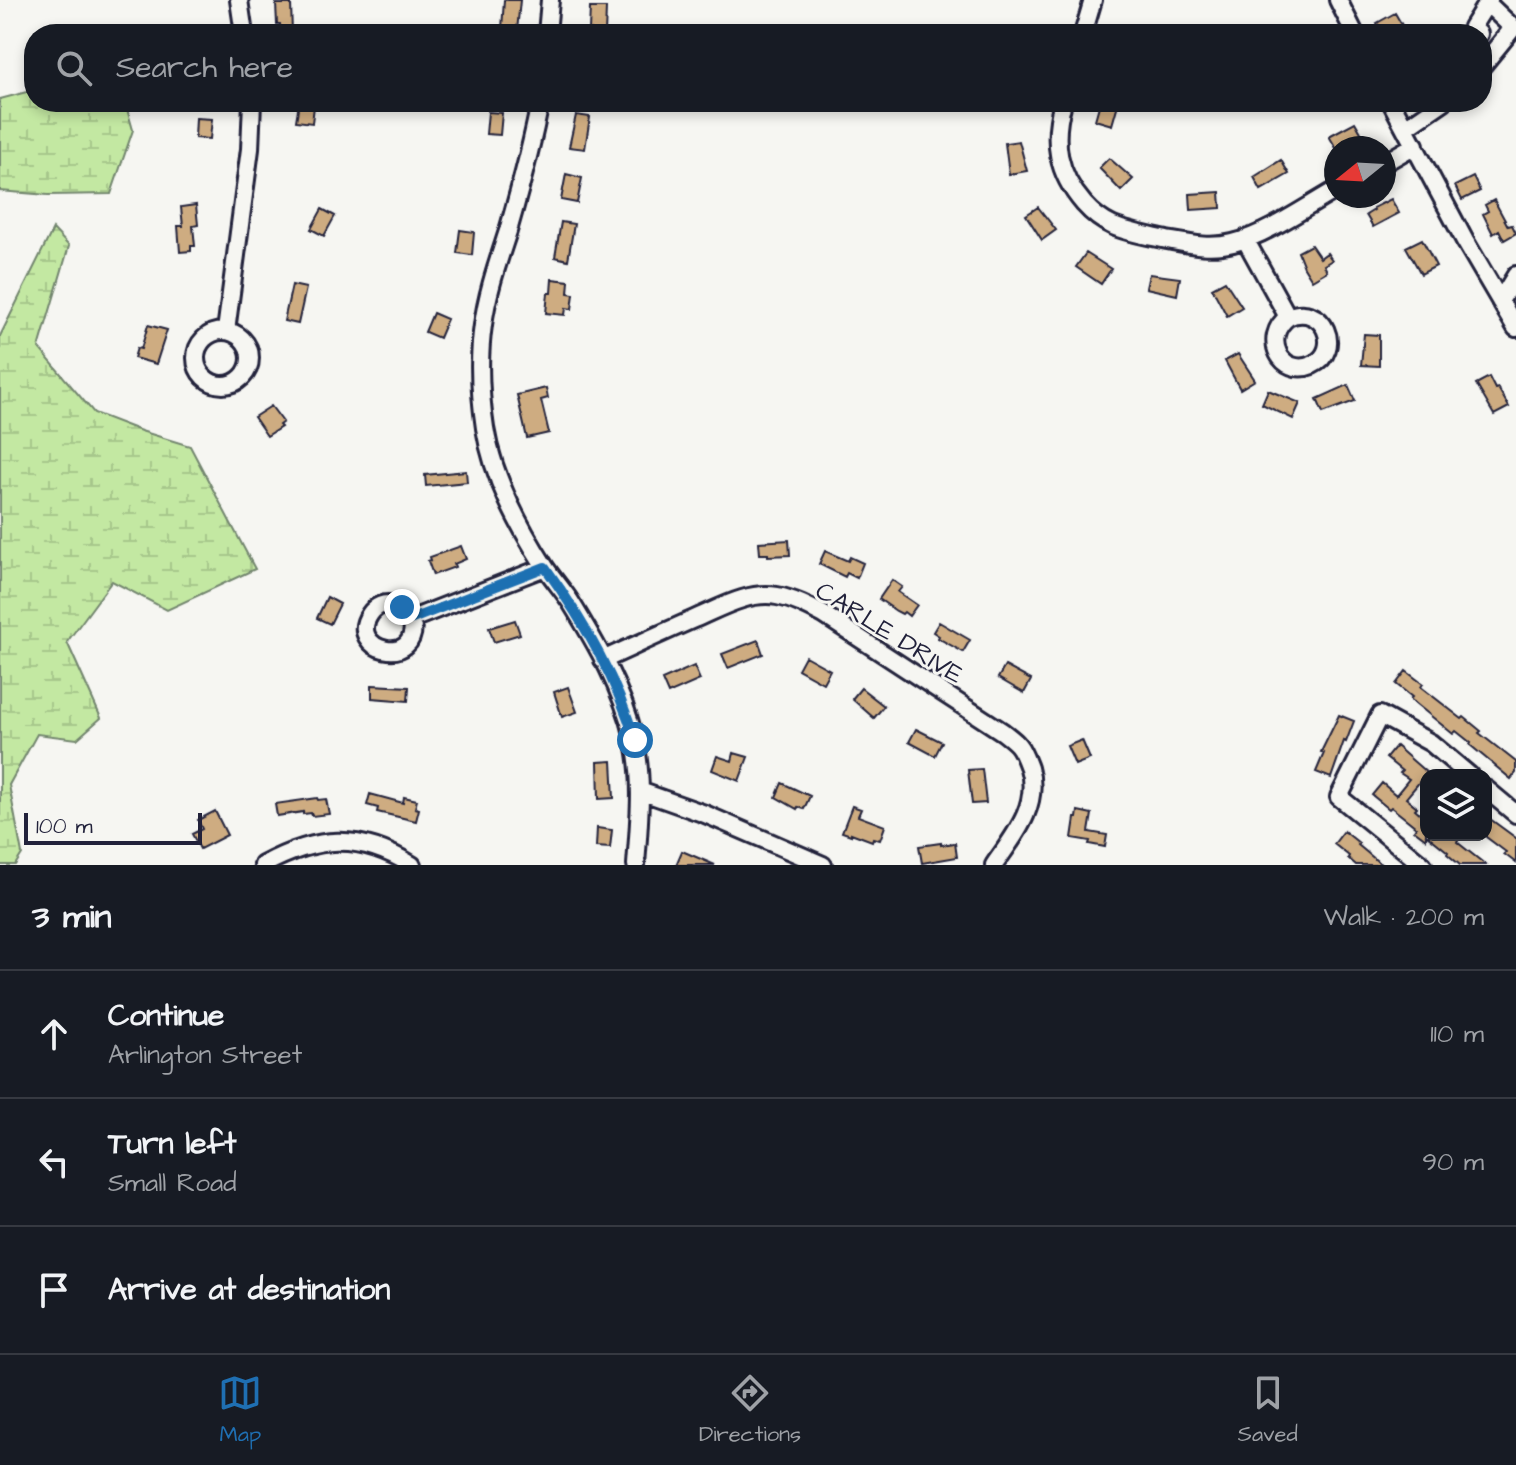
<!DOCTYPE html>
<html lang="en">
<head>
<meta charset="utf-8">
<style>
	body { margin:0; font-family:"Architects Daughter",sans-serif; background:#242831; color:#f1f3f6 }
	.controls { position:absolute; right:24px; bottom:24px; display:grid; overflow:hidden; border-radius:16px; box-shadow:0 4px 12px #0003 }
	.controls button { width:72px; height:72px; display:grid; place-items:center; padding:0; border:0; border-bottom:2px solid #363941; background:#171b24; color:#f1f3f6; font:40px sans-serif }
	.compass { position:absolute; left:1324px; top:136px; width:72px; height:72px; border-radius:50%; background:#171b24; box-shadow:0 4px 12px #0003; rotate:252deg }
	.scale { position:absolute; left:24px; bottom:20px; width:178px; box-sizing:border-box; padding-left:8px; border:4px solid #22223b; border-top:0; font-size:22px; line-height:28px; white-space:nowrap; color:#22223b; -webkit-text-stroke:6px #f6f6f2; paint-order:stroke }
	.stop { position:absolute; width:24px; height:24px; margin:-18px; border:6px solid #1f6fb2; border-radius:50%; background:#fff }
	.stop.end { background:#1f6fb2; border-color:#fff; box-shadow:0 2px 8px #0008 }
	.list { margin:0; padding:0; list-style:none }
	h2 { display:flex; justify-content:space-between; align-items:center; height:104px; margin:0; padding:0 32px; font-size:34px }
	h2 small { font-size:26px; font-weight:400; color:#9ea1a6 }
	.list li { display:grid; grid-template-columns:52px 1fr auto; gap:24px; align-items:center; box-sizing:border-box; height:128px; padding:0 32px; border-top:2px solid #363941 }
	.list b { display:block; font-size:30px; white-space:nowrap }
	.list p { margin:0; font-size:26px; white-space:nowrap; color:#9ea1a6 }
	.list em { font-size:26px; font-style:normal; color:#9ea1a6 }
	.icon { flex:none; width:44px; height:44px; fill:none; stroke:currentColor; stroke-width:2; stroke-linecap:round; stroke-linejoin:round }
	.map { position:relative; flex:none; width:1516px; height:865px; overflow:hidden }
	.search { position:absolute; background:#171b24; box-shadow:0 4px 12px #0003; left:24px; right:24px; top:24px; height:88px; display:flex; align-items:center; gap:20px; box-sizing:border-box; padding:0 28px; border-radius:32px; color:#9ea1a6; font-size:30px }
	.sheet { height:488px; background:#171b24 }
	nav { display:flex; justify-content:space-around; align-items:center; box-sizing:border-box; height:112px; border-top:2px solid #363941; background:#171b24; font-size:22px; color:#9ea1a6 }
	nav a { display:grid; justify-items:center; gap:4px }
	nav .on { color:#1f6fb2 }
	.map>svg:first-child { display:block }
	.wetland { fill:url(#wetland-marsh); stroke:#72856e; stroke-width:2 }
	.building { fill:#ceac81; stroke:#22223b; stroke-width:2 }
	.lines { fill:none; stroke-linecap:round; stroke-linejoin:round }
	.minor-casing { stroke:#22223b; stroke-width:22 }
	.minor { stroke:#f6f6f2; stroke-width:16 }
	.route { stroke:#1f6fb2; stroke-width:10 }
	.labels { text-anchor:middle; stroke-width:6; stroke-linejoin:round; paint-order:stroke }
	.street-label { font-size:26px; fill:#22223b; stroke:#f6f6f2 }
</style>
</head>
<body>
<div class="map">
<svg width="1516" height="865" viewBox="0 0 1516 865">
	<defs>
		<pattern id="wetland-marsh" width="20" height="14" patternUnits="userSpaceOnUse" patternTransform="scale(2)"><rect width="20" height="14" fill="#c3e8a2"/><path d="M1 5h8M5 5V1M11 12h8M15 12V8" fill="none" stroke="#a7c78c"/></pattern>
	</defs>
	<rect width="100%" height="100%" fill="#f6f6f2"/>
	<filter id="ink" filterUnits="userSpaceOnUse"><feTurbulence type="fractalNoise" baseFrequency=".0125" numOctaves="2"/><feDisplacementMap in="SourceGraphic" scale="16" xChannelSelector="R" yChannelSelector="G"/><feConvolveMatrix kernelMatrix="1 2 1 2 8 2 1 2 1" color-interpolation-filters="sRGB"/></filter>
	<g filter="url(#ink)">
		<path class="wetland" d="M34,90V102H125L133,130L111,194L48,195L0,191V99Z
			M53,229L69,246L39,348L94,413L141,431L190,446L255,569L167,610L112,581L67,642L101,718L77,739L37,734L9,785L22,854L15,865H0V336Z"/>
		<path class="building" d="M504,0H520L517,31L502,29Z
			M276,4H291L292,32L281,33L280,24H277Z
			M590,8H606L605,34H591V30H589Z
			M1395,13L1407,34H1384L1377,23Z
			M1100,102L1118,104L1112,125L1095,120Z
			M299,103L314,106L312,123L296,121Z
			M488,112L502,113L500,135L486,134Z
			M576,115L590,117L585,149L569,147Z
			M196,118L212,119L210,139L195,138Z
			M1355,122L1363,136L1344,148H1336L1329,136Z
			M1019,141L1027,171L1009,174L1005,143Z
			M1109,158L1133,179L1121,191L1099,168Z
			M1281,160L1289,174L1261,190L1254,177Z
			M566,174L582,178L577,203L561,200Z
			M1473,177L1480,191L1462,200L1455,186Z
			M1220,192L1221,208L1191,210L1190,194Z
			M1391,199L1399,213L1373,227L1366,215L1374,210L1373,208Z
			M1494,200L1508,226L1512,225L1516,233L1504,240L1499,230L1493,234L1483,214L1488,211L1485,205Z
			M196,205L198,225L193,226L195,246H191V251L180,252L178,226H183L181,207Z
			M1038,207L1056,230L1042,240L1026,215Z
			M322,209L335,216L324,236L311,229Z
			M561,222L574,224L568,260L555,257Z
			M460,230L474,232L472,255L457,253Z
			M1422,239L1436,266L1421,274L1406,247Z
			M1311,245L1320,258L1327,253L1332,260L1324,265L1327,271L1312,280L1304,267L1298,252Z
			M1086,253L1111,269L1101,284L1076,267Z
			M1149,274L1180,278L1177,295L1146,288Z
			M552,279L569,281L568,293L574,294L572,309L566,308L565,315L546,313L548,293H551Z
			M1225,281L1242,307L1227,316L1212,288Z
			M292,285L306,288L298,324L284,321Z
			M433,313L447,319L439,338L425,332Z
			M148,325L167,330L156,364L134,358L137,348L141,349Z
			M1364,334L1379,335V366L1361,365Z
			M1238,354L1255,380L1240,389L1225,361Z
			M1489,377L1495,389L1498,388L1509,407L1494,415L1476,384Z
			M1348,385L1355,401L1323,413L1317,399Z
			M546,388L548,398L541,400L549,433L527,438L517,395Z
			M1268,390L1300,403L1293,419L1262,404Z
			M271,406L283,422L279,425L281,427L267,436L254,417Z
			M466,471L467,482L426,486L425,475Z
			M789,540L790,555L768,556V554H760L759,542Z
			M461,546L466,559L454,564L455,567L433,575L428,561L431,560L430,557Z
			M825,551L848,561L850,557L863,563L857,578L847,573L845,577L819,564Z
			M892,580L902,587L898,592L917,605L909,616L904,612L902,614L896,611L879,599Z
			M327,597L340,604L330,624L317,618Z
			M515,620L520,634L494,642L489,628Z
			M939,622L970,640L963,652L938,638L939,636L933,632Z
			M758,640L763,654L728,668L722,654Z
			M805,656L830,670L823,683L798,669Z
			M694,666L700,680L668,694L662,680Z
			M1005,666L1031,680L1024,693L998,678Z
			M1406,671L1423,684L1421,687L1462,719L1464,717L1481,731L1479,733L1516,762V773L1511,779L1470,745L1471,743L1456,731L1453,734L1410,699L1412,697L1396,684Z
			M372,685L409,687L408,701L372,698Z
			M568,687L577,712L562,717L554,692Z
			M861,688L884,706L874,718L852,699Z
			M1339,715L1354,721L1346,742L1344,741L1331,778L1316,772L1324,753L1321,752Z
			M916,729L942,742L935,756L909,742Z
			M1082,740L1090,759L1075,765L1067,746Z
			M1396,746L1427,773L1406,798L1417,807L1415,809L1424,817L1426,815V839L1414,830L1416,827L1391,807L1389,809L1372,795L1382,783L1396,795L1409,779L1400,773L1402,771L1386,758Z
			M734,753L748,757L739,781L712,770L717,756L732,761Z
			M612,761L614,798L599,799L598,762Z
			M982,769L986,803L972,804L968,770Z
			M782,783L810,796L804,809L798,807L797,809L776,797Z
			M370,794L403,803L404,797L417,800L415,808L419,809L416,821L377,812L378,808L367,805Z
			M317,798L318,800L326,799L329,814L312,816L311,813L303,814V812L277,816L275,804Z
			M852,806L861,809L858,816L885,826L880,840L873,838L872,841L851,833V835L842,832Z
			M215,811L227,835L200,849L192,834L202,829L198,820Z
			M1078,811L1092,814L1089,832L1107,835L1105,847L1089,844L1090,841L1072,838L1075,818H1077Z
			M1486,816L1516,838V863L1504,854L1506,852L1486,837Z
			M597,828L612,830L610,848L596,847Z
			M1344,831L1359,843L1358,845L1382,865H1356L1348,858L1349,856L1334,844Z
			M1427,835H1453L1458,840L1457,842L1486,865H1460L1447,854L1448,852Z
			M941,843V845L955,843L957,857L922,863L919,846Z
			M682,851L715,865H676Z"/>
		<g class="lines">
			<defs>
				<path id="minor" d="M239,0L244,34
					M1338,0L1355,34
					M547,34L550,0
					M1083,34L1093,0
					M1479,34L1472,27L1487,3
					M1482,66L1513,28L1487,3L1489,0
					M540,102C532,146 520,189 508,231C498,262 487,293 483,325C478,359 480,395 485,428C493,478 518,525 545,567C553,579 562,589 570,601C596,643 623,690 634,738C644,779 639,823 636,865
					M1063,102C1052,141 1057,173 1084,204C1092,213 1102,221 1113,226C1130,233 1149,236 1167,240C1189,244 1210,249 1233,243C1266,235 1306,207 1336,190
					M1391,102L1465,241L1516,328
					M1405,128L1443,102
					M1384,163L1415,145
					M1245,239L1288,317C1261,337 1281,378 1312,365C1344,351 1324,301 1288,317
					M1500,301L1516,275
					M226,331L250,149L252,102
					M196 358a27 27 0 1 1 54 0a27 27 0 1 1-54 0Z
					M412,619C421,671 345,650 370,614C382,597 403,604 412,619L545,567
					M603,660C634,646 664,632 694,619C720,608 748,591 777,596C794,599 809,607 824,615L1003,732C1008,736 1014,740 1018,745C1023,751 1026,760 1029,768C1040,805 1015,835 994,865
					M1486,789L1516,814
					M640,791L705,814L823,865
					M263,865C317,836 359,832 412,865
					M1423,865L1339,797L1380,715L1431,743L1469,775"/>
			</defs>
			<use href="#minor" class="minor-casing"/>
			<use href="#minor" class="minor"/>
		</g>
	</g>
	<g class="lines" filter="url(#ink)">
		<path class="route" d="M402,607L408,612L412,619L545,567C583,620 616,677 635,740"/>
	</g>
	<g class="labels">
		<g class="street-label">
			<text transform="translate(890 632) rotate(32)" y="9">CARLE DRIVE</text>
		</g>
	</g>
</svg>
<div class="controls">
<button><svg class="icon" aria-label="layers" viewBox="0 0 24 24"><path d="M12 4l9 5-9 5-9-5zM3 14l9 5 9-5"/></svg></button>
</div>
<svg class="compass" viewBox="-18 -18 36 36"><path d="M0-13l5 13h-10z" fill="#e53935"/><path d="M0 13l5-13h-10z" fill="#9ea1a6"/></svg>
<div class="scale">100 m</div>
<div class="stop" style="left:635px;top:740px"></div>
<div class="stop end" style="left:402px;top:607px"></div>
<div class="search"><svg class="icon" aria-label="search" viewBox="0 0 24 24"><circle cx="10" cy="10" r="6"/><path d="M15 15l6 6"/></svg>Search here</div>
</div>
<section class="sheet">
<h2>3 min<small>Walk · 200 m</small></h2>
<ul class="list">
<li><svg class="icon" aria-label="ahead" viewBox="0 0 24 24"><path d="M12 20V5M6 11l6-6 6 6"/></svg><div><b>Continue</b><p>Arlington Street</p></div><em>110 m</em></li>
<li><svg class="icon" aria-label="left" viewBox="0 0 24 24"><path d="M17 20v-9H6M10 6l-5 5 5 5"/></svg><div><b>Turn left</b><p>Small Road</p></div><em>90 m</em></li>
<li><svg class="icon" aria-label="arrive" viewBox="0 0 24 24"><path d="M6 21V4h12l-3 4 3 4H6"/></svg><div><b>Arrive at destination</b></div></li>
</ul>
</section>
<nav>
<a class="on"><svg class="icon" aria-label="map" viewBox="0 0 24 24"><path d="M3 6l6-2 6 2 6-2v14l-6 2-6-2-6 2zM9 4v14M15 6v14"/></svg>Map</a>
<a><svg class="icon" aria-label="directions" viewBox="0 0 24 24"><path d="M12 3l9 9-9 9-9-9zM9 14v-3h6M13 9l2 2-2 2"/></svg>Directions</a>
<a><svg class="icon" aria-label="saved" viewBox="0 0 24 24"><path d="M7 4h10v16l-5-4-5 4z"/></svg>Saved</a>
</nav>
</body>
</html>
